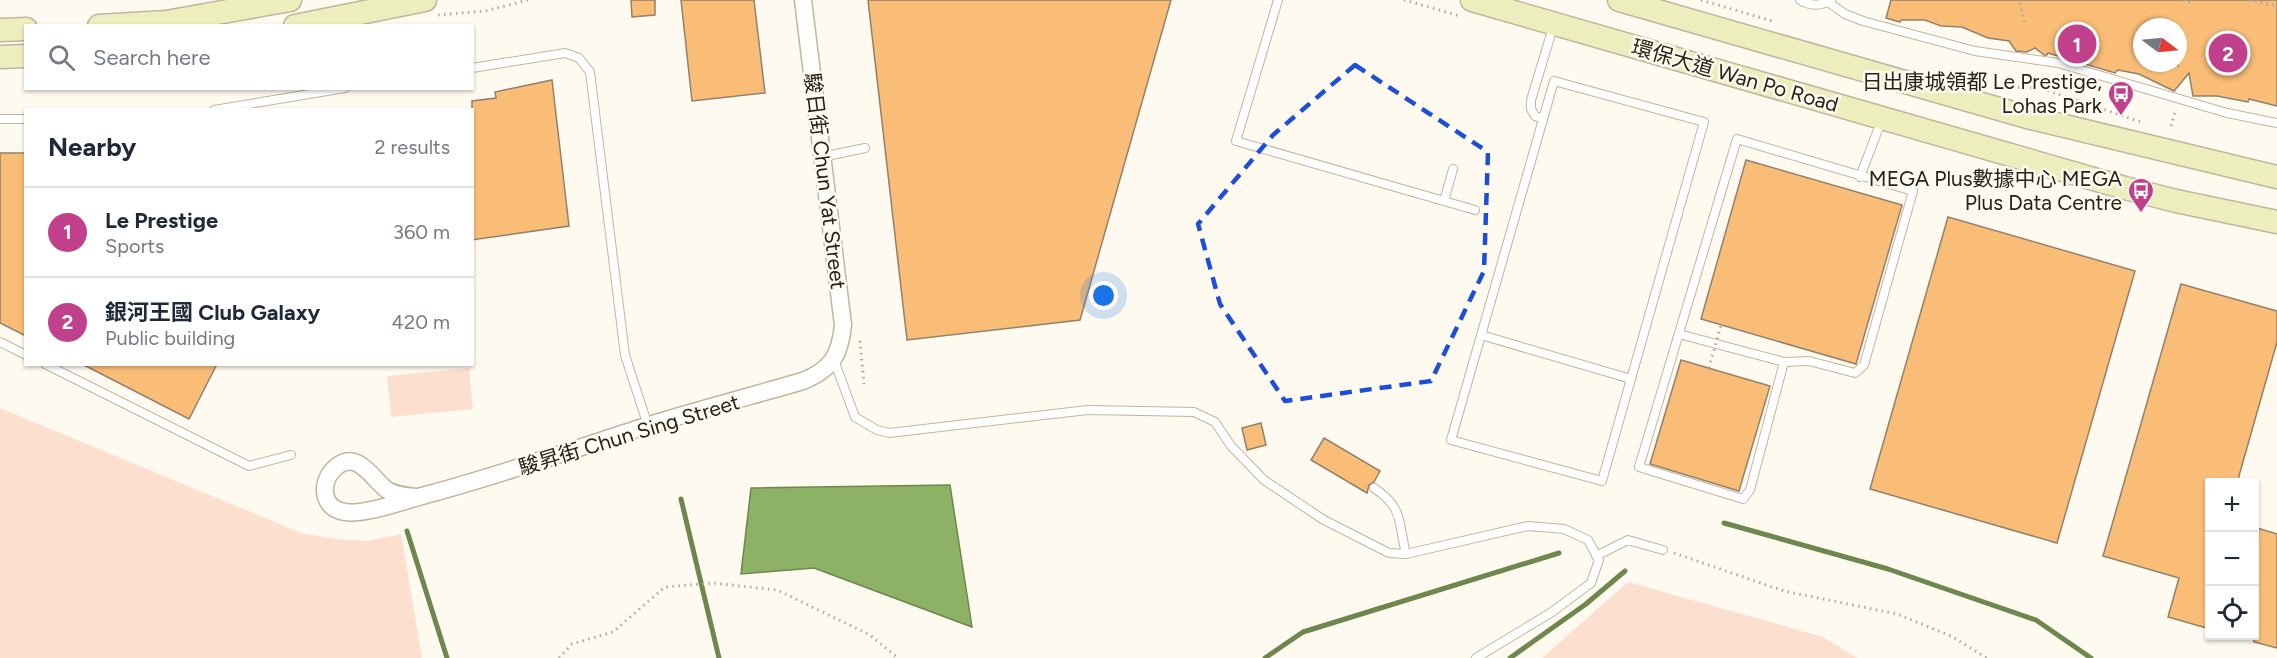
<!DOCTYPE html>
<html lang="en">
<head>
<meta charset="utf-8">
<style>
	body { margin:0; font-family:Figtree,"Noto Sans TC",sans-serif; background:#f2f2f3; color:#1f2937 }
	.controls { position:absolute; right:18px; bottom:18px; display:grid; overflow:hidden; border-radius:0px; box-shadow:0 2px 4px #0004 }
	.controls button { width:54px; height:54px; display:grid; place-items:center; padding:0; border:0; border-bottom:2px solid #e0e1e3; background:#fff; color:#1f2937; font:30px sans-serif }
	.compass { position:absolute; left:2133px; top:18px; width:54px; height:54px; border-radius:50%; background:#fff; box-shadow:0 2px 4px #0004; rotate:106deg }
	.you { position:absolute; left:1104px; top:296px; width:21px; height:21px; margin:-15px; border:4px solid #fff; border-radius:50%; background:#1a73e8; box-shadow:0 0 0 9px #1a73e833 }
	.badge { display:grid; place-items:center; width:39px; height:39px; border-radius:50%; background:#c1408b; color:#fff; font-size:20px; font-weight:700 }
	.pin { position:absolute; translate:-50% -50%; border:3px solid #fff; box-shadow:0 2px 6px #0006 }
	.list { margin:0; padding:0; list-style:none }
	h2 { display:flex; justify-content:space-between; align-items:center; height:78px; margin:0; padding:0 24px; font-size:26px }
	h2 small { font-size:20px; font-weight:400; color:#747a83 }
	.list li { display:grid; grid-template-columns:39px 1fr auto; gap:18px; align-items:center; box-sizing:border-box; height:90px; padding:0 24px; border-top:2px solid #e0e1e3 }
	.list b { display:block; font-size:22px; white-space:nowrap }
	.list p { margin:0; font-size:20px; white-space:nowrap; color:#747a83 }
	.list em { font-size:20px; font-style:normal; color:#747a83 }
	.icon { flex:none; width:33px; height:33px; fill:none; stroke:currentColor; stroke-width:2; stroke-linecap:round; stroke-linejoin:round }
	.map { position:relative; flex:none; width:2277px; height:658px; overflow:hidden }
	.search { position:absolute; background:#fff; box-shadow:0 2px 4px #0004; left:24px; top:24px; width:450px; height:66px; display:flex; align-items:center; gap:15px; box-sizing:border-box; padding:0 21px; border-radius:0px; color:#747a83; font-size:22px }
	.panel { position:absolute; background:#fff; box-shadow:0 2px 4px #0004; left:24px; top:108px; width:450px; height:258px; border-radius:0px }
	.map>svg:first-child { display:block }
	.green { fill:#fddfcf }
	.water { fill:#8db266; stroke:#6e874f; stroke-width:1.5 }
	.lines { fill:none; stroke-linecap:round; stroke-linejoin:round }
	.stream { stroke:#6e874f; stroke-width:5 }
	.building { fill:#f9bd77; stroke:#92806c; stroke-width:1.5; fill-rule:evenodd }
	.service-casing { stroke:#c0b69c; stroke-width:10 }
	.minor-casing { stroke:#c0b69c; stroke-width:19 }
	.secondary-casing { stroke:#c0b69c; stroke-width:25 }
	.path { stroke:#adaa9f; stroke-width:3; stroke-dasharray:1.5 4.5; stroke-linecap:butt }
	.service { stroke:#fff; stroke-width:8 }
	.minor { stroke:#fff; stroke-width:16 }
	.secondary { stroke:#edeebe; stroke-width:22 }
	.path-bridge { stroke:#adaa9f; stroke-width:3; stroke-dasharray:1.5 4.5; stroke-linecap:butt }
	.marked { fill:none; stroke:#1d4ed8; stroke-width:4.5; stroke-dasharray:12 8; stroke-linejoin:round }
	.labels { text-anchor:middle; stroke-width:5; stroke-linejoin:round; paint-order:stroke }
	.street-label { font-size:21px; fill:#252218; stroke:#fefaef }
	.poi-label { font-size:21px; fill:#252218; stroke:#fefaef; text-anchor:end }
</style>
</head>
<body>
<div class="map">
<svg width="2277" height="658" viewBox="0 0 2277 658">
	<rect width="100%" height="100%" fill="#fefaef"/>
	<path class="green" d="M469,368L473,409L391,417L387,376Z
		M0,408L301,533L336,539L367,541L401,534L422,658H0Z
		M1628,582L1823,637L1857,658H1542Z"/>
	<path class="water" d="M950,485L972,627L814,568L741,574L751,488Z"/>
	<g class="lines">
		<path class="stream" d="M681,499L719,658
			M1724,523L1888,569L2036,620L2091,658
			M407,531L447,658
			M1265,658L1303,632L1559,553
			M1510,658L1586,604L1625,571"/>
	</g>
	<path class="building" d="M631,0H655V15L632,17Z
		M681,0H754L765,93L692,101Z
		M868,0H1171L1080,320L907,340Z
		M1891,0H2277V106L2249,99L2248,102L2217,96H2193L2189,73L2174,91L2139,74L2118,70L2115,73L2048,53L2047,55H2044L2035,48L2027,52L2016,51L2009,41L1988,38L1962,27L1941,26L1925,20H1901L1900,22L1886,18ZM2142,27H2178V66L2168,63H2142Z
		M552,80L569,226L472,240V101L496,98L495,92Z
		M0,153H26V336L0,323Z
		M1746,160L1902,205L1856,364L1701,319Z
		M1948,217L2135,271L2057,543L1870,489Z
		M2181,284L2277,311V342L2237,483H2210V629L2168,617L2179,578L2103,556Z
		M1681,360L1770,386L1739,491L1650,464Z
		M82,364H217L189,419Z
		M1261,423L1266,445L1247,450L1242,428Z
		M1324,438L1380,471L1374,482L1369,485L1367,493L1311,460Z
		M2254,527L2277,534V648L2254,642Z"/>
	<g class="lines">
		<defs>
			<path id="service" d="M1278,0L1236,141L1475,210
				M1800,0C1810,6 1821,6 1831,0
				M1828,2L1845,14L1863,21L1975,51L2058,63L2227,113L2277,123
				M472,68L565,53L579,58L590,72L625,355L648,426
				M1554,81L1704,122L1602,481L1451,440Z
				M214,110L345,88
				M0,119H26
				M1543,119L1535,116L1531,109V100L1554,24
				M822,157L865,148
				M1860,177L1882,119
				M1444,201L1453,169
				M1679,334L1784,362L1750,490L1743,499L1639,467L1737,139L1913,191L1864,365L1855,373L1809,361L1784,362
				M1481,335L1631,379
				M0,342L26,355
				M834,360L855,417L877,430L889,433L1088,410L1194,412L1215,422L1231,446L1264,480L1324,520L1389,553L1406,554L1528,526L1564,529L1588,540L1599,560L1591,583L1552,612L1476,658
				M45,364L249,466L291,455
				M1374,488C1404,508 1398,522 1406,554
				M1596,556L1628,540L1663,550"/>
			<path id="minor" d="M418,497C407,496 397,496 387,490C372,479 358,449 336,467C330,472 326,479 325,487C324,500 331,510 345,512C364,516 412,498 433,493C506,473 575,449 646,426C698,410 751,396 803,381C832,369 840,355 843,325L803,0"/>
			<path id="secondary" d="M1472,0L2125,188L2176,201L2277,222
				M1619,0L2027,117L2277,177
				M99,26L166,22L290,0
				M295,26L425,0
				M0,30L26,29
				M0,57L26,56"/>
		</defs>
		<use href="#service" class="service-casing"/>
		<use href="#minor" class="minor-casing"/>
		<use href="#secondary" class="secondary-casing"/>
		<path class="path" d="M1404,0L1460,16
			M1701,0L1772,21
			M2184,0L2188,3L2193,0
			M2249,0L2277,6
			M2020,3L2025,25
			M438,15L485,11L528,0
			M2000,87L2040,88L2144,123
			M2171,126L2175,112
			M860,341L864,384
			M1674,553L1784,591L1897,614L1951,636L1987,658
			M559,658L572,644L613,632L665,587L713,583L777,590L870,635L898,658"/>
		<use href="#service" class="service"/>
		<use href="#minor" class="minor"/>
		<use href="#secondary" class="secondary"/>
		<path class="path-bridge" d="M1709,368L1721,325"/>
	</g>
	<path class="marked" d="M1355,65L1488,152L1484,271L1431,381L1285,401L1220,304L1198,224L1273,135Z"/>
	<defs>
		<symbol id="bus-pin" viewBox="-11 -11 22 30"><path d="M0 17L-7.5 6A9.5 9.5 0 1 1 7.5 6Z" fill="#c1408b" stroke="#fefaef"/><path d="M-5-6H5V4H4V6H2V4H-2V6H-4V4H-5ZM-3.5-4V0h7V-4ZM-3.5 1.2v1.5H-2V1.2ZM2 1.2v1.5H3.5V1.2Z" fill="#fff"/></symbol>
	</defs>
	<g fill-rule="evenodd">
		<use href="#bus-pin" x="2106" y="79" width="30" height="40"/>
		<use href="#bus-pin" x="2126" y="176" width="30" height="40"/>
	</g>
	<g class="labels">
		<g class="street-label">
			<text transform="translate(1735 76) rotate(16)" y="7">環保大道 Wan Po Road</text>
			<text transform="translate(825 181) rotate(83)" y="7">駿日街 Chun Yat Street</text>
			<text transform="translate(629 435) rotate(-17)" y="7">駿昇街 Chun Sing Street</text>
		</g>
		<g class="poi-label">
			<text x="2102" y="89">日出康城領都 Le Prestige,<tspan x="2102" dy="24">Lohas Park</tspan></text>
			<text x="2122" y="186">MEGA Plus數據中心 MEGA<tspan x="2122" dy="24">Plus Data Centre</tspan></text>
		</g>
	</g>
</svg>
<div class="controls">
<button>+</button>
<button>−</button>
<button><svg class="icon" aria-label="locate" viewBox="0 0 24 24"><circle cx="12" cy="12" r="6"/><path d="M12 2v4M12 18v4M2 12h4M18 12h4"/></svg></button>
</div>
<svg class="compass" viewBox="-18 -18 36 36"><path d="M0-13l5 13h-10z" fill="#e53935"/><path d="M0 13l5-13h-10z" fill="#747a83"/></svg>
<div class="you"></div>
<div class="pin badge" style="left:2077px;top:44px">1</div>
<div class="pin badge" style="left:2228px;top:53px">2</div>
<div class="search"><svg class="icon" aria-label="search" viewBox="0 0 24 24"><circle cx="10" cy="10" r="6"/><path d="M15 15l6 6"/></svg>Search here</div>
<section class="panel">
<h2>Nearby<small>2 results</small></h2>
<ul class="list">
<li><span class="badge">1</span><div><b>Le Prestige</b><p>Sports</p></div><em>360 m</em></li>
<li><span class="badge">2</span><div><b>銀河王國 Club Galaxy</b><p>Public building</p></div><em>420 m</em></li>
</ul>
</section>
</div>
</body>
</html>
